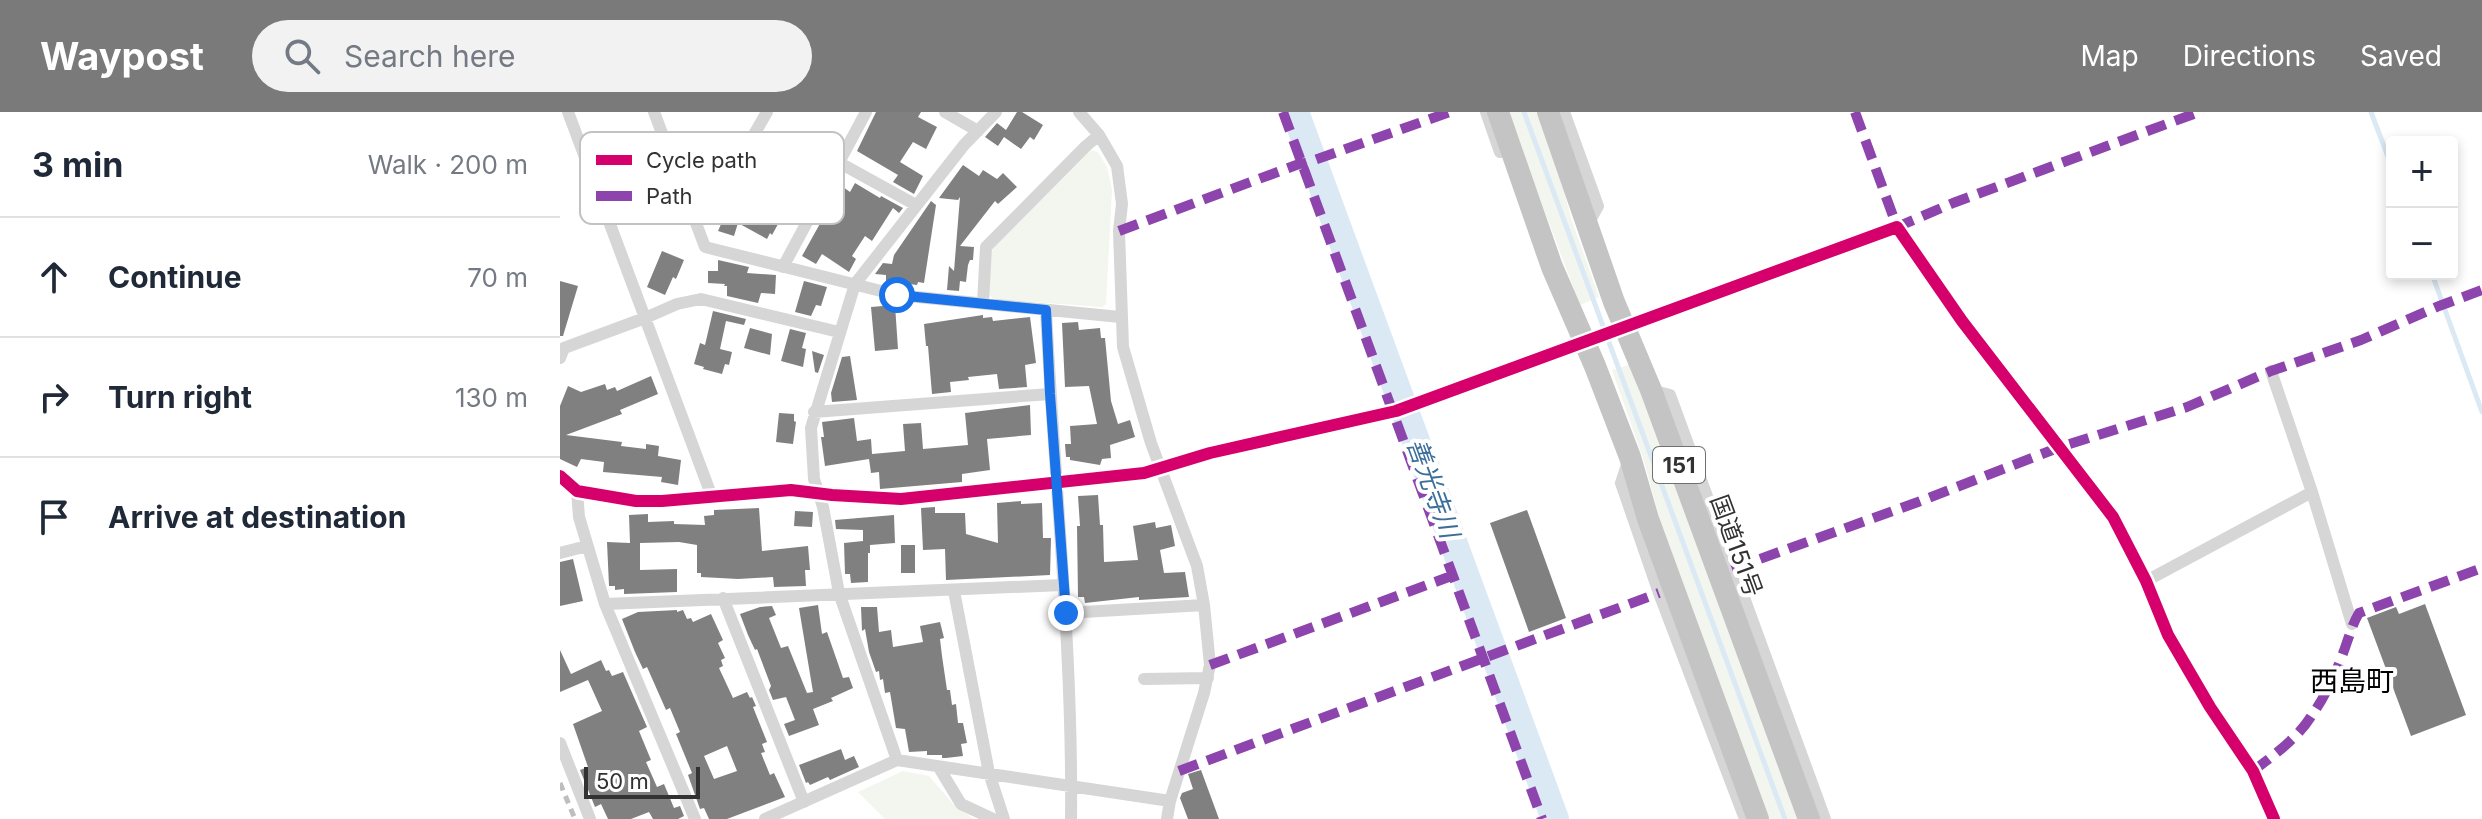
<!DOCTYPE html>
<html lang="en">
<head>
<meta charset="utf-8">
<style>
	body { margin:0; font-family:Inter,"Noto Sans JP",sans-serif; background:#f2f2f3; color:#1f2937 }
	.controls { position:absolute; right:24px; top:24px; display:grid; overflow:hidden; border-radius:8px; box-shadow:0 4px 12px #0003 }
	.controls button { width:72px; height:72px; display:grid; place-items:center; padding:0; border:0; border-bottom:2px solid #e0e1e3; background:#fff; color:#1f2937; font:40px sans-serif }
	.scale { position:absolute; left:24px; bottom:20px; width:116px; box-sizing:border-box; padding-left:8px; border:4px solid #323232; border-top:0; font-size:22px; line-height:28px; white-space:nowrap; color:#323232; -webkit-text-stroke:6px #fff; paint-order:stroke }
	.stop { position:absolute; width:24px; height:24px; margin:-18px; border:6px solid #1a73e8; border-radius:50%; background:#fff }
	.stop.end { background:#1a73e8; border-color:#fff; box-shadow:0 2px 8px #0008 }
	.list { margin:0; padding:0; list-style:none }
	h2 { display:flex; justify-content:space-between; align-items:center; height:104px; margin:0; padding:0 32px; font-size:34px }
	h2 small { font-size:26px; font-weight:400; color:#747a83 }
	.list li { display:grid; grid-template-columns:52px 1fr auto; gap:24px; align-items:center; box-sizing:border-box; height:120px; padding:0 32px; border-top:2px solid #e0e1e3 }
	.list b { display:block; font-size:30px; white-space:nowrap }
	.list em { font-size:26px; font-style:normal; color:#747a83 }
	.icon { flex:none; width:44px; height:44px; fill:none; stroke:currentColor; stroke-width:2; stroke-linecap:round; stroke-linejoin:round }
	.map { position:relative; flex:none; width:1922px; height:707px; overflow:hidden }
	header { display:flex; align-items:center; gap:48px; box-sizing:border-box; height:112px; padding:0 40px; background:#7a7a7a; color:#fff }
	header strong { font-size:38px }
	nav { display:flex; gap:44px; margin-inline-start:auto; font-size:28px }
	.search { width:560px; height:72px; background:#f2f2f3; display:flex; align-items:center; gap:20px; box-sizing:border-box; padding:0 28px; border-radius:44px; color:#747a83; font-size:30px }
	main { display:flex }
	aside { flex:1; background:#fff }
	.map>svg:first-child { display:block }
	.green { fill:#f2f6ee }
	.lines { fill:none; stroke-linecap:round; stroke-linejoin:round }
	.stream { stroke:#dbe9f4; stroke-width:5 }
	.river { stroke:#dbe9f4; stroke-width:28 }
	.building { fill:#808080; fill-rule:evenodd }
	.street { stroke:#d6d6d6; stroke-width:12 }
	.highway { stroke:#c4c4c4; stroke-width:22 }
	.rail { stroke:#bebebe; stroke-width:5; stroke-dasharray:8 6; stroke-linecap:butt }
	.quiet { stroke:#8e44ad; stroke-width:10; stroke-dasharray:20 10; stroke-linecap:butt }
	.cycleway-casing { stroke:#fff; stroke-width:17 }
	.cycleway { stroke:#d6006c; stroke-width:12 }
	.route { stroke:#1a73e8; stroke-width:10 }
	.labels { text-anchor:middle; stroke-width:8; stroke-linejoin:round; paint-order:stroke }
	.shield { fill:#fff; stroke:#707070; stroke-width:2 }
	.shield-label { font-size:22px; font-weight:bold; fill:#323232 }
	.street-label { font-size:24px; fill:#323232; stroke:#fff }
	.water-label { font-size:26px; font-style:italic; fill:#3b6e99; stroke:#fff }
	.quarter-label { font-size:28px; fill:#000; stroke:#fff }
	.key { fill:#fff; stroke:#c2c2c2; stroke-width:2 }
	.key-label { font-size:22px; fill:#323232 }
</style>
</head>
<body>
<header>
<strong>Waypost</strong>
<div class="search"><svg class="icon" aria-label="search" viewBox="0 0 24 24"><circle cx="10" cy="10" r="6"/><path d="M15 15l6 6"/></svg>Search here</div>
<nav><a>Map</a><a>Directions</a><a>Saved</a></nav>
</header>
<main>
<aside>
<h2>3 min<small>Walk · 200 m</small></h2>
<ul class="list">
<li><svg class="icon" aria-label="ahead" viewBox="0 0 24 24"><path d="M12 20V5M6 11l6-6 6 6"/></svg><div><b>Continue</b></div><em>70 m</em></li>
<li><svg class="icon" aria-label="right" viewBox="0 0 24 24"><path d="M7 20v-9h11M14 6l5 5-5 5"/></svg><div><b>Turn right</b></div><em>130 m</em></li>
<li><svg class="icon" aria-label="arrive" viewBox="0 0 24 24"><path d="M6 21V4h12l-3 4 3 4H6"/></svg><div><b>Arrive at destination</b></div></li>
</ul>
</aside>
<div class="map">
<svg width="1922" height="707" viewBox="0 0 1922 707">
	<rect width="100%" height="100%" fill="#fff"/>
	<path class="green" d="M947,0H979L992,32L1011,106L1039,185L1020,193Z
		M530,38L538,40L547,55L552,78L546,192L542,195L433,187L429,182L431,142L434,134Z
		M1072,252L1239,707H1208L1107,435L1084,349L1052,258Z
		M343,659L369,664L394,693L414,707H325L298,680Z"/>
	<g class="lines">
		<path class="stream" d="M964,0L1225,707
			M1811,0L1832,55
			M1872,162L1922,300"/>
		<path class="river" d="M735,0L995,707"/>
	</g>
	<path class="building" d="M316,0H361L358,5L377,15L366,37L353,30L340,50L363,64L354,82L333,70L338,63L297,39Z
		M457,0H462L483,13L474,28L470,25L461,37L444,25L438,34L425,25L437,11L446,18Z
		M225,40L246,52L228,82L233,85L212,123L210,121L207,127L178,111L174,124L158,119L169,94L186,99L189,88L206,93L219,72L200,64L209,46L221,51Z
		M403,53L419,64L423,58L437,67L443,61L457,75L438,92L435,89L400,134L414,135L413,148H410L408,153L406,170L400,169L399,179L387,178L389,154L394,159L400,85L398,88L379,86Z
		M295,71L320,86L321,84L343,96L339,101L333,96L312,129L305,124L292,144L296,147L289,160L262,142L256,152L242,144L272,90L269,88L279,72L290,80Z
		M371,89L376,93L364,171L358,170L357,173L326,169V163L315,162L323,151L332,152L334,143Z
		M102,139L124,148L116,167L113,165L105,183L87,175Z
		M158,148L189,155L187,161L216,163L215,182L201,181L198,191L167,184V174H164L165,172L148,171V159H158Z
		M0,169L18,174L3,224H0Z
		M244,169L267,175L261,194L256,193L251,204L235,200Z
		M335,193L338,237L315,239L311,195Z
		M153,199L186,207L184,213L166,209L160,237L172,240L169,253L165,252L162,262L143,257L144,255L134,252L140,231L145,233Z
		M423,203V206L432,205L433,209L470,205L476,251L465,253L467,275L439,277L437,262L408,265L409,268L390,270L391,280L372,282L368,234H366L364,212Z
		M518,210L519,218L540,216L541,226H545L551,289L558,312L570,308L575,325L550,333L551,346L542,347L540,353L510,348V345H506L505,332H511L510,314L537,312L529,274L505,275L502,211Z
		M190,216L212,222L210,243L184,236Z
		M230,217L246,221L242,236L246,237L243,255L221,249Z
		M252,239L264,243L258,261L255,260Z
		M290,244L297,288L272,290L271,281L282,245Z
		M91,264L98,282L60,298L62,302L6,323L62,330L61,334L86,337V332L99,334L98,344L121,348L118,373L101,370L102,365L43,360L44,350L21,347L17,355L0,347V294L8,274L21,280L45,272L47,278L55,275L57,279Z
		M470,293L471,323L427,327L430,358L402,362V370L320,377L319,360L311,361L309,347L265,354L261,325H264L262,310L294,306L297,329L311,327L312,342L345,339L343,312L361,311L363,337L408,333L405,301Z
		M219,301L234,302V309L236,310L233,332L216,330Z
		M538,383L540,413H543L544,450L578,448L573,414L595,410L596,416L611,413L615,434L600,438L604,461L625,460L629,485L579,488V485L525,491L524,485H518L517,414H520L518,384Z
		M461,389V392L482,391L483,426H491L490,463L386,468L385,437L363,438L361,396L375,395V401H405L406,422L438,431L437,391Z
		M199,396L202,439L248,434L250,458H245L246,474L214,475L213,465L178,467L141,465V461H137V433L119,430L80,431V458L117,457V480L64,482V477L55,478V474H49L47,430L70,431L69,403L88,402V410L114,409V412L145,413L144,404L154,403V398Z
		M967,398L1006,506L969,520L930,411Z
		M235,399L253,400L252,415L234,414Z
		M334,403L335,431L310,433V441H308V470L291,471L290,462H285L284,431L303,429V418L276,417L275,408Z
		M341,433H355V461H341Z
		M13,447L23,489L0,494V450Z
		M1865,492L1906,603L1851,624L1807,506L1836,495L1839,502Z
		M258,493L262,522L267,520L283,566L289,565L293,576L271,586L273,589L253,597L259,613L229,624L224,612L235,608L226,585L213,588L209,578L211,574L197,537L195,538L188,523L180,502L200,495L212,494L216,503L209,506L221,536L228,534L247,581L253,580L239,496Z
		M301,495H317L319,520L331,518L333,535L363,530L360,514L380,510L384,526L380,527L382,544L387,578H390L392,593L396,592L398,611H403L407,631L401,632L403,644L386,646H382V643H367V639L349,640L345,617L336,616L330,580L325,581L323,567L320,568L319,559L316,560L309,540L305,517L302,519Z
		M117,498V500L123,498L127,507L131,506L133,510L151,502L163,528L158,531L165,546L161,548L163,554L159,556L173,586L187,580L190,586L192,585L196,594L193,595L207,630L202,632L205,640L201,641L210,663L214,661L225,685L167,707H149L144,696L140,697L128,663L132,661L116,622L120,620L110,596L106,598L87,555L83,557L75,540L62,507L78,500ZM167,634L177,659L154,667L144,644Z
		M0,538L11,562L41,548L46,559L49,558L52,564L63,560L87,615L79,619L91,648L86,650L97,675L104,672L114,696L120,694L124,704L118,707H93L89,700L71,707H48L41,692L35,695L20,658L28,655L13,612L42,599L28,568L0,580Z
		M281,637L285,648L294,644L299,655L270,668L268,665L250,673L248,670L246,671L239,653Z
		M641,658L659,707H628L620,686L622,681L633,677L628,662Z"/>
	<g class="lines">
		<path class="street" d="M8,0L152,385
			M94,0L145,135L337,183L560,205
			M385,0L418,19
			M519,0L539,23L557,54L562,92L559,119L563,235L591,331L637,454L644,493L650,553L644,581L610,689L607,707
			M926,0L940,40
			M1004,0L1038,94L1028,112
			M278,50L356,93
			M125,82L170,64L207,0
			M223,155L306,0
			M423,191L426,135L526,34L539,23
			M486,198C494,368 513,537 511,707
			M0,246L4,236L85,206L117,192L141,187L279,220
			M1711,259L1752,380L1792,512
			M1091,278L1110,283L1265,707
			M254,300L490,282
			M1068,350L1061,371L1099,481L1185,707
			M0,364L17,379L76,389H102L231,378L272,383L341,387L584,361L650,341L836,299L1337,115L1402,209L1553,405L1586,469L1608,523L1650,595L1693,659L1714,707
			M17,379L19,405L45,492L135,707
			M0,441L27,434
			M1586,469L1752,380
			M394,479L429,661L444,707
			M163,486L244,690
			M45,492L503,473
			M506,501L644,493
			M584,567L648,566
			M0,631L30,707
			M337,648L279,481L263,395L254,367L251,316L295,172L404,33L436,0
			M378,654L401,692L433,707
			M205,707L337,648L610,689"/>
		<path class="highway" d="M938,0L992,155L1035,254L1070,345L1088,407L1198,707
			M988,0L1054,190L1091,278L1249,707"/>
		<path class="rail" d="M0,671L15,707"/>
		<path class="quiet" d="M723,0L982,707
			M1295,0L1337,115L1393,91L1639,0
			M559,119L739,52L746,51L890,0
			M1172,457L1358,390L1500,335L1627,295L1711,259L1801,228L1879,194L1922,178
			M650,553L894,463
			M619,659L1099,481
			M1693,659C1714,643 1738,626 1752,603C1767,582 1779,554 1787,530C1791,519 1793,511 1799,501L1922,456"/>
		<defs>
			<path id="cycleway" d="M0,364L17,379L76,389H102L231,378L272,383L341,387L584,361L650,341L836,299L1337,115L1402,209L1553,405L1586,469L1608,523L1650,595L1693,659L1714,707"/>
		</defs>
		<use href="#cycleway" class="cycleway-casing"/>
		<use href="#cycleway" class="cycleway"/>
	</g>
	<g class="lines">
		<path class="route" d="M337,183L486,198L490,282L506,501"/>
	</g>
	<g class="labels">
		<rect class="shield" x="1093" y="335" width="52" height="36" rx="6"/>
		<g class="shield-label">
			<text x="1119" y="361">151</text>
		</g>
		<g class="street-label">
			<text transform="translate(1176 434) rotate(70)" y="8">国道151号</text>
		</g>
		<g class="water-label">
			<text transform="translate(873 376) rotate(70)" y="9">善光寺川</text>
		</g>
		<g class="quarter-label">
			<text x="1792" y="579">西島町</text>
		</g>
	</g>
	<rect x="20" y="20" width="264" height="92" rx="12" class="key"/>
	<rect x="36" y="43" width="36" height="10" fill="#d6006c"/>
	<rect x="36" y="79" width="36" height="10" fill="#8e44ad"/>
	<g class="key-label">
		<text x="86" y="56">Cycle path</text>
		<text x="86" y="92">Path</text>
	</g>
</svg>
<div class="controls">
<button>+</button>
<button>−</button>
</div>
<div class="scale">50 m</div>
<div class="stop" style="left:337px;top:183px"></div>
<div class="stop end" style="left:506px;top:501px"></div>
</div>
</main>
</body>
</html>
